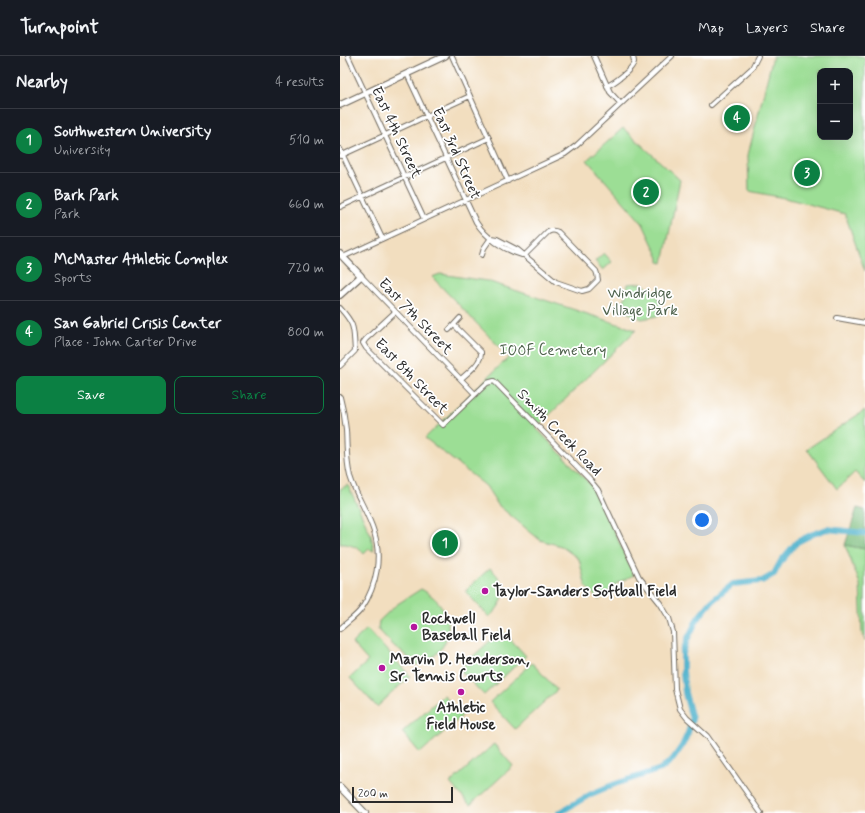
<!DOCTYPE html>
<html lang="en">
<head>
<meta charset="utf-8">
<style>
	body { margin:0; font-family:Mynerve,sans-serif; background:#242831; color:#f1f3f6 }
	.controls { position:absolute; right:12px; top:12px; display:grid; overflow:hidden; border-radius:8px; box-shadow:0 4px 16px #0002 }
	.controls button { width:36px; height:36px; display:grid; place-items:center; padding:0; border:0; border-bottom:1px solid #363941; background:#171b24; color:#f1f3f6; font:20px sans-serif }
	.scale { position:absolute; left:12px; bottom:10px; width:101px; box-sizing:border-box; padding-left:4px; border:2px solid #2b2b2b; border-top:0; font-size:11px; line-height:14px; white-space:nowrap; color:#2b2b2b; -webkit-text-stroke:3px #fff; paint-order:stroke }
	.you { position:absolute; left:362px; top:464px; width:14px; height:14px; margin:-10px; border:3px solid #fff; border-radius:50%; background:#1a73e8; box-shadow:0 0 0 6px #1a73e833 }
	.badge { display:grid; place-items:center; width:26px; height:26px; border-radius:50%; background:#0b8043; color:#fff; font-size:13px; font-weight:700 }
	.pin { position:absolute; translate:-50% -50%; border:2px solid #fff; box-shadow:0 1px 4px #0006 }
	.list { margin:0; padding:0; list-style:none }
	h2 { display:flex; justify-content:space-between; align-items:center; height:52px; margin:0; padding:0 16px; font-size:17px }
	h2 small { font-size:13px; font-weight:400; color:#9ea1a6 }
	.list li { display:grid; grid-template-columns:26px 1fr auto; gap:12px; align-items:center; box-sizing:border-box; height:64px; padding:0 16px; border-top:1px solid #363941 }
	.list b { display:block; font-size:15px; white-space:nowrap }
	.list p { margin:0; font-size:13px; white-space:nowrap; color:#9ea1a6 }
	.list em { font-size:13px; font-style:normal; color:#9ea1a6 }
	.actions { display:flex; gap:8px; padding:12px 16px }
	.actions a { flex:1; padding:9px 0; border:1px solid #0b8043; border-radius:8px; text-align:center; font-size:14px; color:#0b8043 }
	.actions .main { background:#0b8043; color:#fff }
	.map { position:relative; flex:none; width:525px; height:757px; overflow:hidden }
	header { display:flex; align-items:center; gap:24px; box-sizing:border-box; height:56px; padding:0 20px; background:#171b24; border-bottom:1px solid #363941 }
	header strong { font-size:19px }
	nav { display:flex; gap:22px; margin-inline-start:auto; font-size:14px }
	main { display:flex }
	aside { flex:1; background:#171b24 }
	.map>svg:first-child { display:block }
	.green { fill:#9cde95; stroke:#648460; fill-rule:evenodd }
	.forest { fill:#7dbd7e; stroke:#547454 }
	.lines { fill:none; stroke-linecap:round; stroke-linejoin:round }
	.river { stroke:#4cb0cb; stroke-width:6 }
	.street-casing { stroke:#716a5f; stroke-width:6 }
	.secondary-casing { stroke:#716a5f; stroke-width:8 }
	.primary-casing { stroke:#716a5f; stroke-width:8 }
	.street { stroke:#fff; stroke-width:4 }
	.secondary { stroke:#fff; stroke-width:5.5 }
	.primary { stroke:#fff; stroke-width:6 }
	.poi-dot { fill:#b5179e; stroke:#fff; stroke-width:1.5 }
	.labels { text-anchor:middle; stroke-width:3.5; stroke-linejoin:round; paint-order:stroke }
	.street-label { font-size:15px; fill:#2b2b2b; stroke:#fff }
	.park-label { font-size:15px; fill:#4d614b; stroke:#fff }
	.poi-label { font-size:15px; font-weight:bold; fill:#2b2b2b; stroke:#fff; text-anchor:start }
</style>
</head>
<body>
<header>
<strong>Turnpoint</strong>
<nav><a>Map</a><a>Layers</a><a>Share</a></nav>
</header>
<main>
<aside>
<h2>Nearby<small>4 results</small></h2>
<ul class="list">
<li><span class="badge">1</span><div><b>Southwestern University</b><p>University</p></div><em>510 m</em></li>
<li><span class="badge">2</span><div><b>Bark Park</b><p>Park</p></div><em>660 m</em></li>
<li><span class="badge">3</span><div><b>McMaster Athletic Complex</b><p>Sports</p></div><em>720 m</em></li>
<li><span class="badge">4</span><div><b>San Gabriel Crisis Center</b><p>Place · John Carter Drive</p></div><em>800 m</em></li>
</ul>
<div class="actions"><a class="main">Save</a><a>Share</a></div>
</aside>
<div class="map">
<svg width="525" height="757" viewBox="0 0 525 757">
	<rect width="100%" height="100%" fill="#fff"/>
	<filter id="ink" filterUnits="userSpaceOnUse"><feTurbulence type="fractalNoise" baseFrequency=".025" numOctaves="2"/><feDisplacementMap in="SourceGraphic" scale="8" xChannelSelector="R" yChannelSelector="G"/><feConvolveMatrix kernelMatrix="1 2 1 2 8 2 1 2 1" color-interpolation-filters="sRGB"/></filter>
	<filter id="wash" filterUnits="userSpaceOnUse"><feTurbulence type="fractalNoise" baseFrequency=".012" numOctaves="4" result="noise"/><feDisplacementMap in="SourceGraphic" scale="16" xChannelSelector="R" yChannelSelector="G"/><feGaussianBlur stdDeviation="0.9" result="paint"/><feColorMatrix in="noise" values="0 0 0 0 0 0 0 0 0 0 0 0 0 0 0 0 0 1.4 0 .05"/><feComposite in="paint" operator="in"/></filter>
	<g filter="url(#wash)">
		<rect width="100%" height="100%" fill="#f2debf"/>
		<path class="green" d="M433,0H522L525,2V215L505,158L449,143L409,135L408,99ZM480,15H510V81H480Z
			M283,72L340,124L323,207L319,206V202L303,168L247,104Z
			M264,197L272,206L263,214L255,205Z
			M100,218L147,225L296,274L196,372L252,430L257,438L294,519L279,526L259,544L246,531L239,503L221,490L200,484L158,449L146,430L85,382L169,301L92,221Z
			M302,227L318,241L322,259L302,263L282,254L288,228Z
			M525,354V427L515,416L497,433L467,393Z
			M8,429L31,479L34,495L29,493L24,498C20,492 8,487 0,488V433Z
			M505,489L525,493V585L522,577L520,528Z
			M150,512C169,529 167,545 149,561L126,536L128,532Z
			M81,533C118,552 118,595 77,609L53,589L38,573L39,565L56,549Z
			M27,573L70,620L37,651L10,622L28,605L12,587Z
			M162,574L186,600L144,639L119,613Z
			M192,607L217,634L175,673L150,646Z
			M104,639L122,660L80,697L62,676Z
			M154,688L173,710L130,749L110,727Z"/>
		<path class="forest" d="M517,452L525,454V493L505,489Z"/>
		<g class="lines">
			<path class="river" d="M219,757L251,738L275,728L321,713L333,703L342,690L348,677L352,663L345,637L343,615V597L347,584L358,562L372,545L393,528L422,525L434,518L441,505L457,486L473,478L487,473L525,477"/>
		</g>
	</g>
	<g filter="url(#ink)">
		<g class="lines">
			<defs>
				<path id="street" d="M8,0L84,163
					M112,0L168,125
					M254,0L270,36L281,48
					M67,18L136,166C146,182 164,194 182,199
					M267,30C274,27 292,14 294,6C294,4 293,2 293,0
					M371,49L412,12L418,0
					M0,93L42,182
					M0,100L130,40
					M0,151L149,82
					M151,182L157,183L178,194L216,226L242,235L249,233L258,224L257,218L256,215L218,176C214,174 212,174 208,176L185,199
					M142,199L144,192L151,182
					M3,201L225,98L237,89L332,0
					M21,220L135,338
					M0,252C16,270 13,272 15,295L0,310
					M55,256L26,283L23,287L26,292L103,369L147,327L154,325L249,423L258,434L299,521L320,547L329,562L333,576L335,633L340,653L347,662L367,680L421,757
					M497,262L525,267
					M114,269L141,296C142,307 128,316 121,323
					M109,274L120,262
					M0,341C3,352 5,363 6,374C7,389 6,405 10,420C16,440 28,456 34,476C42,501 37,529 22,552C17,560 7,566 0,573"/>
				<path id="secondary" d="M0,49L105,0
					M0,198L21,220L0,239"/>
				<path id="primary" d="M0,731L25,757"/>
			</defs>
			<use href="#street" class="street-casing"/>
			<use href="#secondary" class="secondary-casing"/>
			<use href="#primary" class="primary-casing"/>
			<use href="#street" class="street"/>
			<use href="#secondary" class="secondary"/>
			<use href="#primary" class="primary"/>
		</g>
	</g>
	<g class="poi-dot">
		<circle cx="145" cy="535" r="4"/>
		<circle cx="74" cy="571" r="4"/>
		<circle cx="42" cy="612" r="4"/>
		<circle cx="121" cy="636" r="4"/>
	</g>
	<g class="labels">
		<g class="street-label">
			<text transform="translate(57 76) rotate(65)" y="5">East 4th Street</text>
			<text transform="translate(117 97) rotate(66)" y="5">East 3rd Street</text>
			<text transform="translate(76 260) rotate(46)" y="5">East 7th Street</text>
			<text transform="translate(72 320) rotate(46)" y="5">East 8th Street</text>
			<text transform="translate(220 376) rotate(46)" y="5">Smith Creek Road</text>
		</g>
		<g class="park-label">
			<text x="300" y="242">Windridge<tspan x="300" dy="17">Village Park</tspan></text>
			<text x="213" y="299">IOOF Cemetery</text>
		</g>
		<g class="poi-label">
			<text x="153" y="540">Taylor-Sanders Softball Field</text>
			<text x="82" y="567">Rockwell<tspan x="82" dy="17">Baseball Field</tspan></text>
			<text x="50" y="608">Marvin D. Henderson,<tspan x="50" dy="17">Sr. Tennis Courts</tspan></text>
			<text x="121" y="656" text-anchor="middle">Athletic<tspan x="121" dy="17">Field House</tspan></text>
		</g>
	</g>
</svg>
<div class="controls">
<button>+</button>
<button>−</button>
</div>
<div class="scale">200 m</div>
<div class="you"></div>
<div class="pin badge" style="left:105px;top:487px">1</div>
<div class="pin badge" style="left:306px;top:136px">2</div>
<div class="pin badge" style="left:467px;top:117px">3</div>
<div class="pin badge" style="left:397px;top:62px">4</div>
</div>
</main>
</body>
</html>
